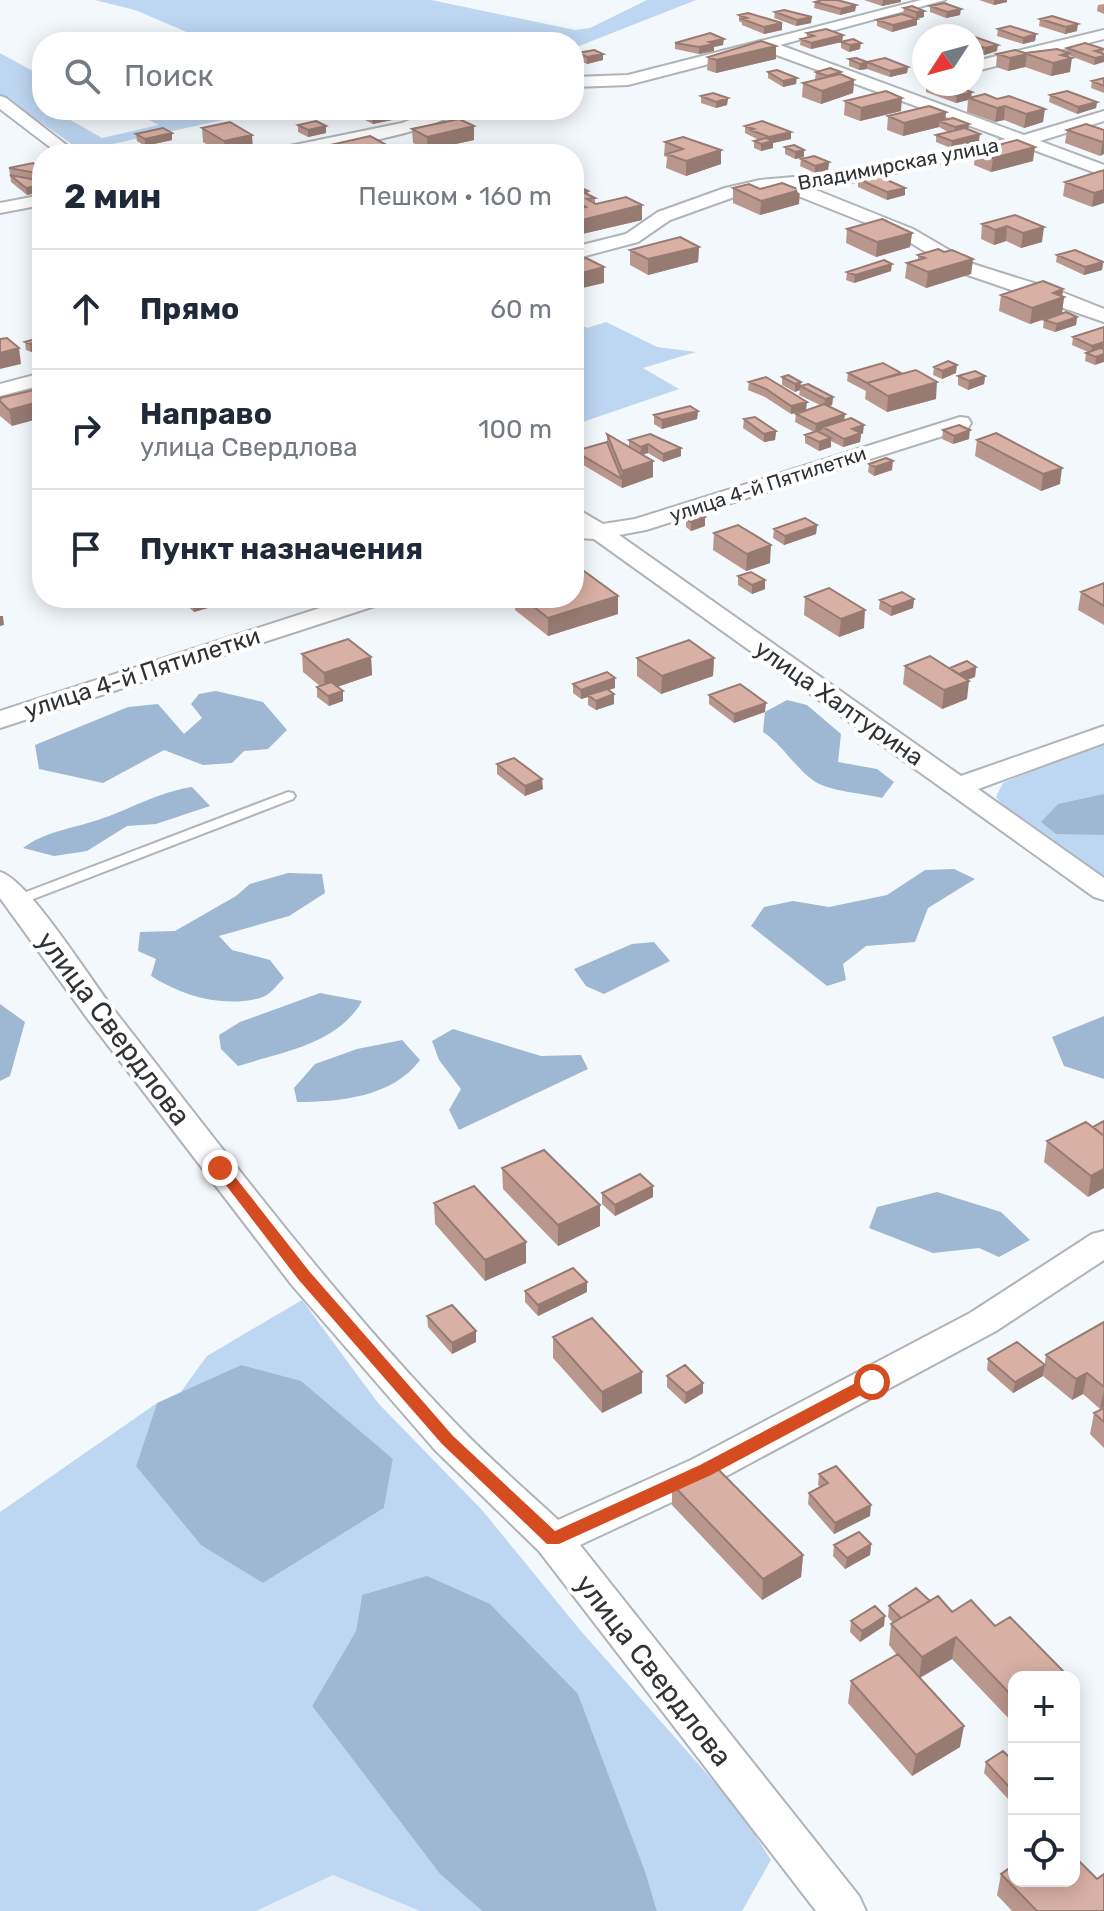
<!DOCTYPE html>
<html lang="ru">
<head>
<meta charset="utf-8">
<style>
	body { margin:0; font-family:Rubik,sans-serif; background:#f6f6f7; color:#1f2937 }
	.controls { position:absolute; right:24px; bottom:24px; display:grid; overflow:hidden; border-radius:16px; box-shadow:0 4px 20px #0003 }
	.controls button { width:72px; height:72px; display:grid; place-items:center; padding:0; border:0; border-bottom:2px solid #e0e1e3; background:#fff; color:#1f2937; font:40px sans-serif }
	.compass { position:absolute; left:912px; top:24px; width:72px; height:72px; border-radius:50%; background:#fff; box-shadow:0 4px 20px #0003; rotate:234deg }
	.stop { position:absolute; width:24px; height:24px; margin:-18px; border:6px solid #d44c20; border-radius:50%; background:#fff }
	.stop.end { background:#d44c20; border-color:#fff; box-shadow:0 2px 8px #0008 }
	.list { margin:0; padding:0; list-style:none }
	h2 { display:flex; justify-content:space-between; align-items:center; height:104px; margin:0; padding:0 32px; font-size:34px }
	h2 small { font-size:26px; font-weight:400; color:#747a83 }
	.list li { display:grid; grid-template-columns:52px 1fr auto; gap:24px; align-items:center; box-sizing:border-box; height:120px; padding:0 32px; border-top:2px solid #e0e1e3 }
	.list b { display:block; font-size:30px; white-space:nowrap }
	.list p { margin:0; font-size:26px; white-space:nowrap; color:#747a83 }
	.list em { font-size:26px; font-style:normal; color:#747a83 }
	.icon { flex:none; width:44px; height:44px; fill:none; stroke:currentColor; stroke-width:2; stroke-linecap:round; stroke-linejoin:round }
	.map { position:relative; flex:none; width:1104px; height:1911px; overflow:hidden }
	.search { position:absolute; background:#fff; box-shadow:0 4px 20px #0003; left:32px; top:32px; width:552px; height:88px; display:flex; align-items:center; gap:20px; box-sizing:border-box; padding:0 28px; border-radius:32px; color:#747a83; font-size:30px }
	.panel { position:absolute; background:#fff; box-shadow:0 4px 20px #0003; left:32px; top:144px; width:552px; height:464px; border-radius:32px }
	.map>svg:first-child { display:block }
	.built { fill:#e4eef8 }
	.green { fill:#bdd6f1 }
	.forest { fill:#9eb7d3 }
	.lines { fill:none; stroke-linecap:round; stroke-linejoin:round }
	.service-casing { stroke:#b0b4b9; stroke-width:4 }
	.minor-casing { stroke:#b0b4b9; stroke-width:4 }
	.service { fill:#fff; fill-rule:evenodd }
	.minor { fill:#fff; fill-rule:evenodd }
	.wall { fill:#ba978d }
	.shaded-wall { fill:#977b73 }
	.building { fill:#d8b0a4; stroke:#977b73; stroke-width:2 }
	.route { fill:#d44c20 }
	.labels { text-anchor:middle; stroke-width:8; stroke-linejoin:round; paint-order:stroke }
	.far-street-label { font-size:20px; fill:#303234; stroke:#fff }
	.street-label { font-size:24px; fill:#303234; stroke:#fff }
	.near-street-label { font-size:28px; fill:#303234; stroke:#fff }
</style>
</head>
<body>
<div class="map">
<svg width="1104" height="1911" viewBox="0 0 1104 1911">
	<rect width="100%" height="100%" fill="#f3f8fc"/>
	<path class="built" d="M333,1875L420,1911H256Z"/>
	<path class="green" d="M95,0H431L575,30L590,28L647,0H696L574,48V42L390,40L240,42L219,34L207,38L217,42H210L135,10Z
		M0,53L42,76V110H53L102,138L159,125L129,110H236L246,115L94,148L100,154H86L0,94Z
		M574,320L587,328L606,322L657,347L696,352L643,368L679,389L574,425Z
		M1104,741V878L1006,809L996,797L1003,783Z
		M302,1300L378,1403L482,1510L580,1630L739,1810L771,1860L742,1911H657L645,1871L578,1694L362,1595L356,1631L312,1706L440,1874L482,1911H420L333,1875L256,1911H0V1512L157,1403L136,1466L263,1583L384,1508L393,1459L353,1427L241,1365L180,1393L207,1356Z"/>
	<path class="forest" d="M216,691L263,702L287,730L268,749L244,751L232,763L203,765L164,750L103,783L39,769L35,745L128,707L158,704L184,734L202,718L191,704L199,694Z
		M787,700L807,705L841,734L838,762L877,769L894,782L882,798C863,793 831,792 814,781C794,767 783,745 763,732L765,712Z
		M192,787L210,806L156,824L127,826L87,851L54,856L23,848C46,831 71,829 98,820C131,809 158,792 192,787Z
		M1104,794V835L1056,834L1041,822L1058,804Z
		M954,869L975,879L928,908L915,942L866,946L843,964L846,980L827,986L751,926L764,907L793,901L829,907L887,895L925,870Z
		M288,873L322,874L325,893L289,916L219,936L232,950L270,960L284,978C277,985 269,996 260,998C222,1008 183,996 151,976L156,959L138,951L140,932L175,931L236,896L250,884Z
		M654,942L670,961L604,994L586,986L574,969L632,944Z
		M320,993L362,1001C338,1044 282,1052 238,1066L221,1049L219,1035L240,1022Z
		M0,1004L25,1022L10,1076L0,1081Z
		M1104,1016V1079L1064,1066L1052,1037Z
		M453,1029L541,1056L581,1055L588,1069L459,1130L449,1110L461,1089L439,1060L432,1041Z
		M402,1040L420,1060C393,1097 339,1102 297,1102L294,1088L315,1064L357,1049Z
		M937,1192L1001,1212L1030,1240L999,1257L979,1248L933,1253L869,1228L877,1207Z
		M241,1365L301,1381L393,1459L384,1508L263,1583L201,1545L136,1466L157,1403Z
		M427,1576L490,1604L578,1694L645,1871L657,1911H482L440,1874L312,1706L356,1631L362,1595Z"/>
	<g class="lines">
		<defs>
			<path id="service" d="M288,792L293,793L295,796L293,799L23,903H13L10,900L13,897Z"/>
			<path id="minor" d="M921,0H945L780,45L1024,135L1104,111V121L1040,141L1104,165V176L1023,146L852,182L806,186L913,229L973,264L1059,291L1104,309V322L959,272L901,237L788,192L785,188L737,196L670,220L638,242L574,259V247L626,234L658,212L725,188L760,180L852,172L1006,139L763,50L628,85L574,87V77L628,75Z
				M1104,30V39L972,72V62Z
				M0,96L6,98L78,154H59L0,109Z
				M435,110H458C431,136 305,154 267,154L275,149L402,123Z
				M42,195V205L0,213V203Z
				M42,373V385L0,396V384Z
				M960,417L968,418L971,423L968,428L646,530L619,535L961,776L1104,726V743L978,789L1104,878V900L1094,897L594,539L579,538L575,533L579,528L574,525V507L603,524L635,519Z
				M351,598H387L384,603L0,728V711Z
				M0,872C29,880 92,982 114,1010C226,1153 335,1299 461,1429C492,1461 526,1490 558,1520L691,1460L970,1313L1092,1234L1104,1231V1260L996,1331L719,1480L580,1545L859,1896L866,1911H816L539,1551L435,1450L291,1284L87,1018L0,898Z"/>
		</defs>
		<use href="#service" class="service-casing"/>
		<use href="#minor" class="minor-casing"/>
		<use href="#service" class="service"/>
		<use href="#minor" class="minor"/>
	</g>
	<path class="wall" d="M864,0H901V2L882,6Z
		M979,0H1007V2L994,5Z
		M815,2L856,5L855,11L840,15L814,8Z
		M1104,4V14L1097,11L1098,5Z
		M930,6L960,15L946,18L930,12Z
		M904,8L924,11V17L916,19H917V25L892,32L877,26V20L903,14Z
		M775,12L811,23L796,26L774,18Z
		M739,15L782,30L764,34L742,25V23L739,21Z
		M1040,19L1077,31L1065,34L1039,26Z
		M998,29L1036,34L1035,41L1023,44L997,36Z
		M807,33L843,35L842,42L860,49L849,52L841,48V42L811,49L800,45L801,39L807,37Z
		M972,36L997,51L984,55L972,50Z
		M675,43L723,45L714,47V51L699,54L675,49Z
		M1067,48L1104,49L1103,54L1094,65L1068,55L1070,72L1051,76L1025,67L1008,71L996,67L997,54L1066,52Z
		M578,53L603,60L587,64L578,60Z
		M924,53V65L916,62L917,55Z
		M708,57L776,59L716,73L707,70Z
		M849,59L908,67L907,73L890,77L867,69L859,70L849,66Z
		M768,72L796,84L783,87L768,78Z
		M816,72H841V75L854,80L853,93L821,104L802,97L803,83L818,80L815,79Z
		M1104,78V93L1091,88L1092,81Z
		M926,85L972,97L985,94L1043,122L1024,128L1004,120L995,122L967,112L968,100L956,103L926,92Z
		M1050,95L1097,102L1096,108L1077,114L1049,102Z
		M701,96L728,98L727,105L716,108L701,103Z
		M845,101L901,111L860,121L844,115Z
		M359,110L392,113V120L373,124L359,117Z
		M946,112L945,120L969,124L968,129L979,141L951,148L936,142V135L948,132L939,127L903,136L887,130L888,116Z
		M298,125L326,133L308,137L298,132Z
		M474,126V140L428,150L413,143L412,129Z
		M745,126L791,139L773,143V148L761,151L754,148V141L759,140L745,133Z
		M202,128L253,149L230,154H223L203,142Z
		M1067,130H1104L1100,156L1065,143Z
		M172,133V140L145,146L137,141L136,134Z
		M665,142L721,164L686,176L666,168L667,157L664,156Z
		M385,144V154H322V147Z
		M785,147L804,150V157L795,159L785,154Z
		M975,151L1033,161L991,172L974,165Z
		M801,159L829,162L828,170L815,173L800,166Z
		M9,168L42,170V192L27,195L11,182Z
		M1104,170L1092,207L1063,196L1065,182Z
		M858,179L905,195L887,200L858,187Z
		M574,187L588,191V194L595,198V204H596L642,205V220L582,234L574,230Z
		M733,188L799,204L760,215L733,203Z
		M1015,215L1042,242L1021,248L1006,241L994,245L981,239L982,224Z
		M847,229L912,233L910,247L876,257L846,243Z
		M699,247L698,262L648,275L630,265V250Z
		M944,252L973,259L971,274L926,288L905,278L907,263L918,260V255Z
		M1057,255L1103,262L1102,270L1084,275L1056,262Z
		M891,271L854,283L846,280L847,272Z
		M1063,289L1062,296L1064,297L1062,313L1030,324L999,311L1001,295Z
		M1077,317L1076,325L1055,332L1043,328L1044,320Z
		M1104,327L1095,365L1085,361L1086,353L1088,352L1072,345L1073,337Z
		M42,337L31,352L26,350L25,342Z
		M934,367L956,373L942,379L933,375Z
		M848,373H901V374L936,399L887,412L865,399L866,391L847,381Z
		M958,376H985L984,384L968,390L958,385Z
		M766,377L806,410L791,414L765,397L748,390L749,382Z
		M782,377L801,386L833,397L832,405L829,406L845,420L863,433L861,434L860,442L843,447L831,441V447L819,451L805,443V435L814,432L795,422L796,414L820,405L799,395L800,390L795,392L782,385Z
		M42,388L12,426L0,416V398Z
		M698,411L697,419L662,429L654,424V415Z
		M744,419L776,431L775,440L764,442L743,428Z
		M943,430L969,439L953,444L942,439Z
		M996,433L1060,484L1041,491L975,456L977,440Z
		M607,434L629,447V440L650,434L681,456L663,462L648,453L643,455L653,461V477L622,488L575,460V451L607,442Z
		M869,464L892,470L874,476L868,472Z
		M705,517V526L691,531L686,527V519Z
		M817,525L816,534L784,545L773,538L774,529Z
		M714,533L770,563L746,571L713,550Z
		M738,576L765,589L752,594L738,585Z
		M1104,583V625L1078,610L1081,592Z
		M805,597L864,628L839,637L804,615Z
		M179,598H242L194,612Z
		M284,598H308V600L292,604Z
		M515,598H574L618,614L548,636L515,610Z
		M914,599L913,608L891,616L879,609L880,600Z
		M302,654L371,657L372,675L337,687L343,691V701L329,706L317,697V687L320,686L303,672Z
		M637,658H714L713,676L661,694L637,676Z
		M905,666L950,669L976,667L975,677L967,680V699L942,709L903,684Z
		M573,684L615,688L608,690L614,704L596,710L588,705V697L581,699L573,693Z
		M709,695L765,712L734,723L709,704Z
		M497,764L543,789L525,796L497,774Z
		M1104,1121L1088,1197L1044,1162L1047,1141L1093,1127Z
		M502,1168L600,1205V1226L558,1246L503,1189Z
		M602,1193L653,1197L615,1216L602,1204Z
		M434,1203L526,1263L485,1281L435,1224Z
		M525,1291L587,1292L538,1316L525,1302Z
		M427,1316L476,1342L452,1354L428,1327Z
		M1104,1322V1407L1100,1409L1083,1394L1072,1400L1043,1376L1046,1355Z
		M553,1337L642,1393L602,1413L553,1358Z
		M988,1359L1043,1376L1013,1393L987,1370Z
		M667,1376L703,1383V1393L685,1404L667,1387Z
		M1104,1408V1448L1090,1434L1094,1413Z
		M819,1474L870,1516L834,1534L808,1504L809,1493L820,1487L818,1485Z
		M672,1484L803,1555L801,1577L762,1600L672,1505Z
		M871,1544L870,1555L845,1569L833,1556L834,1545Z
		M916,1588L1014,1677V1724L952,1659L920,1678L960,1747L912,1776L848,1703L851,1681L897,1655L889,1645L891,1624L893,1623L888,1617L889,1606Z
		M851,1621L884,1626L860,1642L850,1632Z
		M986,1762H1014V1798L1010,1801L984,1773Z
		M1001,1874L1104,1911H1012L997,1895Z"/>
	<path class="shaded-wall" d="M883,0H901V2L882,6Z
		M994,0H1007V2L994,5Z
		M856,5L855,11L840,15L841,9Z
		M961,9L960,15L946,18L947,12Z
		M924,11V17L916,19V12Z
		M812,17L811,23L796,26L797,20Z
		M917,19V25L892,32L893,25Z
		M782,23V30L764,34V27Z
		M1078,24L1077,31L1065,34L1066,27Z
		M1036,34L1035,41L1023,44V38Z
		M843,35L842,42L811,49V43Z
		M724,39L723,45L714,47V51L699,54V47L709,42Z
		M861,43L860,49L849,52L850,45Z
		M998,45L997,51L984,55L985,48Z
		M776,46V59L716,73V60Z
		M1069,53L1068,59L1072,58L1070,72L1051,76L1053,63L1061,55Z
		M603,54V60L587,64V57Z
		M1027,54L1025,67L1008,71L1010,58Z
		M1104,56V62L1094,65L1095,58Z
		M867,62V69L859,70L860,64Z
		M908,67L907,73L890,77V71Z
		M797,78L796,84L783,87V81Z
		M854,80L853,93L821,104L822,91Z
		M972,92L971,99L969,98L968,100L956,103L957,96Z
		M728,98L727,105L716,108V102Z
		M902,98L901,111L860,121L861,108Z
		M1097,102L1096,108L1077,114L1078,107Z
		M1005,106L1004,120L995,122L997,108Z
		M1045,109L1043,122L1024,128L1026,114Z
		M946,112L945,123L939,121V127L903,136L904,123Z
		M392,113V120L373,124L372,117Z
		M969,124L968,131L954,134L955,127Z
		M326,126V133L308,137V130Z
		M474,126V140L428,150L427,137Z
		M791,132V139L773,143V148L761,151V144L769,142V137Z
		M172,133V140L145,146V139Z
		M980,134L979,141L951,148L952,141Z
		M252,135L253,149L225,154L224,141Z
		M1104,141V154L1100,156L1102,142Z
		M385,144V154H341Z
		M1035,147L1033,161L991,172L993,158Z
		M721,150V164L686,176V161Z
		M804,150V157L795,159V152Z
		M829,162L828,170L815,173V166Z
		M42,185V192L27,195L26,188Z
		M905,188V195L887,200V192Z
		M800,190L799,204L760,215L761,201Z
		M1104,190V203L1092,207L1094,193Z
		M642,205V220L582,234V220Z
		M1007,226L1006,241L994,245L995,230Z
		M1044,227L1042,242L1021,248L1023,233Z
		M912,233L910,247L876,257L877,242Z
		M699,247L698,262L648,275V259Z
		M973,259L971,274L926,288L928,272Z
		M1103,262L1102,270L1084,275L1085,267Z
		M892,264L891,271L854,283L855,275Z
		M604,267V283L574,290V275Z
		M1063,289L1062,298L1064,297L1062,313L1030,324L1032,308L1053,293Z
		M1077,317L1076,325L1055,332L1057,324Z
		M42,341V349L31,352L30,344Z
		M1104,342V350L1091,354L1092,346Z
		M19,348L21,364L0,369V353Z
		M1104,354V362L1095,365L1096,357Z
		M957,365L956,373L942,379V371Z
		M985,376L984,384L968,390L969,381Z
		M801,382L800,390L795,392V384Z
		M937,382L936,399L887,412L888,396Z
		M833,397L832,405L824,408L825,399Z
		M42,401V418L12,426L9,410Z
		M807,402L806,410L791,414V406Z
		M698,411L697,419L662,429V420Z
		M845,414L844,422L823,427L822,430L815,432L816,424Z
		M864,425L863,433L861,434L860,442L843,447L844,439L852,429Z
		M970,430L969,439L953,444L954,436Z
		M776,431L775,440L764,442V434Z
		M831,438V447L819,451V442Z
		M648,444V453L640,455L641,447Z
		M681,448V456L663,462V454Z
		M653,461V477L622,488V471Z
		M893,461L892,470L874,476L875,467Z
		M1062,468L1060,484L1041,491L1043,474Z
		M705,517V526L691,531V522Z
		M817,525L816,534L784,545L785,536Z
		M771,545L770,563L746,571L747,554Z
		M765,580V589L752,594V585Z
		M618,596V614L548,636V618Z
		M192,598H242L194,612Z
		M291,598H308V600L292,604Z
		M914,599L913,608L891,616L892,607Z
		M865,610L864,628L839,637L841,619Z
		M0,616H3L4,625L0,626Z
		M371,657L372,675L325,691L324,673Z
		M714,658L713,676L661,694L662,676Z
		M976,667L975,677L958,683L959,674Z
		M615,678V688L590,696L588,695V697L581,699V690Z
		M969,681L967,699L942,709L944,690Z
		M343,691V701L329,706L328,696Z
		M614,694V704L596,710V701Z
		M766,703L765,712L734,723V714Z
		M542,779L543,789L525,796V786Z
		M1104,1169V1188L1088,1197L1091,1176Z
		M653,1186V1197L615,1216V1205Z
		M600,1205V1226L558,1246V1225Z
		M526,1242V1263L485,1281V1260Z
		M587,1282V1292L538,1316V1305Z
		M476,1331V1342L452,1354V1343Z
		M1045,1365L1043,1376L1013,1393L1015,1382Z
		M642,1372V1393L602,1413V1392Z
		M1087,1373L1083,1394L1072,1400L1076,1379Z
		M703,1383V1393L685,1404L686,1393Z
		M1104,1389V1407L1100,1409Z
		M871,1505L870,1516L834,1534L835,1523Z
		M871,1544L870,1555L845,1569L847,1558Z
		M803,1555L801,1577L762,1600L763,1579Z
		M885,1616L884,1626L860,1642L862,1631Z
		M956,1637L952,1659L919,1678L922,1657Z
		M964,1726L960,1747L912,1776L916,1755Z
		M1014,1788V1798L1010,1801L1012,1790Z"/>
	<path class="building" d="M822,0H837L856,5L841,9L815,2Z
		M944,3L961,9L947,12L930,6Z
		M912,6L924,11L916,12L904,8Z
		M784,10L812,17L797,20L775,12Z
		M748,13L782,23L764,27L742,19L747,18L739,15Z
		M902,14L917,19L893,25L877,20Z
		M1052,16L1078,24L1066,27L1040,19Z
		M1010,26L1036,34L1023,38L998,29Z
		M826,29L843,35L811,43L801,39L814,36L807,33Z
		M710,33L724,39L709,42L714,44L699,47L675,43Z
		M972,36L998,45L985,48L972,44Z
		M853,39L861,43L850,45L841,42Z
		M761,41L776,46L716,60L708,57Z
		M1085,43L1104,49L1095,51L1104,54V56L1095,58L1067,48Z
		M1057,49L1069,53L1061,55L1072,58L1053,63L1027,54L1010,58L997,54L1015,50L1025,53Z
		M594,50L603,54L587,57L578,53Z
		M856,58L867,62L860,64L849,59Z
		M885,58L908,67L890,71L867,62Z
		M830,68L841,72L827,76L816,72Z
		M777,70L797,78L783,81L768,72Z
		M840,74L854,80L822,91L803,83Z
		M1104,78V86L1092,81Z
		M929,84H950L972,92L957,96L926,85Z
		M886,91L902,98L861,108L845,101Z
		M1067,91L1097,102L1078,107L1050,95Z
		M713,93L728,98L716,102L701,96Z
		M985,94L997,99L1009,96L1045,109L1026,114L1005,106L997,108L969,98Z
		M929,106L946,112L904,123L888,116Z
		M359,110H386L392,113L372,117Z
		M953,118L969,124L955,127L939,121Z
		M459,119L474,126L427,137L412,129Z
		M316,121L326,126L308,130L298,125Z
		M762,121L791,132L769,137L751,130L754,129L745,126Z
		M230,122L252,135L224,141L202,128Z
		M1086,124L1104,130V141L1102,142L1067,130Z
		M163,128L172,133L145,139L136,134Z
		M965,128L980,134L952,141L936,135Z
		M370,136L385,144L341,154H335L322,147Z
		M683,137L721,150L686,161L667,154L683,149L665,142Z
		M766,138L773,141L761,144L754,141Z
		M1017,140L1035,147L993,158L975,151Z
		M794,145L804,150L795,152L785,147Z
		M164,150L169,154H146Z
		M279,150L287,154L266,153Z
		M814,156L829,162L815,166L801,159Z
		M33,163L42,170V174L9,168Z
		M1104,170V190L1094,193L1065,182Z
		M10,175L42,181V185L26,188Z
		M876,175L905,188L887,192L858,179Z
		M782,183L800,190L761,201L733,188L749,184L760,189Z
		M577,186L588,191L584,192L579,190L574,191V187Z
		M579,190L595,198L587,199L596,204L626,197L642,205L582,220L574,215V210L586,207L574,200V191Z
		M1015,215L1044,227L1023,233L1007,226L995,230L982,224Z
		M882,219L912,233L877,242L847,229Z
		M680,237L699,247L648,259L630,250Z
		M938,249L944,252L952,250L973,259L928,272L907,263L925,258L918,255Z
		M1075,250L1103,262L1085,267L1057,255Z
		M586,258L604,267L574,275V261Z
		M884,260L892,264L855,275L847,272Z
		M1043,281L1063,289L1053,293L1064,297L1032,308L1001,295Z
		M1066,312L1077,317L1057,324L1044,320Z
		M1104,327V342L1092,346L1073,337Z
		M42,337V341L30,344L25,342Z
		M7,338L19,348L0,353V339Z
		M1100,348L1104,349V354L1096,357L1086,353Z
		M948,361L957,365L942,371L934,367Z
		M883,363L901,373L867,383L848,373Z
		M916,370L937,382L888,396L867,383Z
		M975,371L985,376L969,381L958,376Z
		M788,375L801,382L795,384L782,377Z
		M766,377L807,402L791,406L766,389L749,382Z
		M808,384L833,397L825,399L800,386Z
		M42,388V401L9,410L0,401V398Z
		M824,404L845,414L816,424L796,414Z
		M690,406L698,411L662,420L654,415Z
		M755,417L776,431L764,434L744,419Z
		M851,418L864,425L852,429L861,433L844,439L823,427Z
		M959,425L970,430L954,436L943,430Z
		M817,431L831,438L819,442L805,435Z
		M996,433L1062,468L1043,474L977,440Z
		M607,434L653,461L622,471Z
		M650,434L681,448L663,454L648,444L641,447L629,440Z
		M607,442L622,479L575,451Z
		M886,458L893,461L875,467L869,464Z
		M700,514L705,517L691,522L686,519Z
		M805,518L817,525L785,536L774,529Z
		M738,525L771,545L747,554L714,533Z
		M584,571L618,596L548,618L523,598H574V574Z
		M751,572L765,580L752,585L738,576Z
		M1104,583V606L1081,592Z
		M829,588L865,610L841,619L805,597Z
		M902,592L914,599L892,607L880,600Z
		M348,639L371,657L324,673L302,654Z
		M689,640L714,658L662,676L637,658Z
		M930,656L969,681L944,690L905,666Z
		M967,661L976,667L959,674L950,668Z
		M607,672L615,678L581,690L573,684Z
		M331,682L343,691L328,696L317,687Z
		M740,684L766,703L734,714L709,695Z
		M607,689L614,694L596,701L588,695Z
		M514,758L542,779L525,786L497,764Z
		M1104,1121V1136L1093,1127Z
		M1086,1122L1104,1136V1169L1091,1176L1047,1141Z
		M544,1150L600,1205L558,1225L502,1168Z
		M640,1174L653,1186L615,1205L602,1193Z
		M474,1186L526,1242L485,1260L434,1203Z
		M573,1268L587,1282L538,1305L525,1291Z
		M452,1305L476,1331L452,1343L427,1316Z
		M592,1318L642,1372L602,1392L553,1337Z
		M1104,1322V1387L1087,1373L1076,1379L1046,1355Z
		M1017,1342L1045,1365L1015,1382L988,1359Z
		M685,1365L703,1383L686,1393L667,1376Z
		M1104,1408V1422L1094,1413Z
		M711,1462L803,1555L763,1579L672,1484Z
		M836,1466L871,1505L835,1523L809,1493L828,1483L819,1474Z
		M859,1532L871,1544L847,1558L834,1545Z
		M916,1588L930,1601L901,1618L889,1606Z
		M938,1596L952,1612L971,1600L995,1626L1010,1617L1069,1677H1014V1698L956,1637L922,1657L891,1624Z
		M875,1606L885,1616L862,1631L851,1621Z
		M898,1654L964,1726L916,1755L851,1681Z
		M1003,1751L1014,1762V1788L1012,1790L986,1762Z
		M1074,1856L1097,1879L1104,1874V1911H1037L1001,1874L1014,1865V1881H1074Z"/>
	<path class="route" d="M220,1163L225,1164L309,1271L453,1436L555,1531L700,1465L867,1377H878L880,1382L878,1386L711,1475L559,1544H547L442,1444L298,1279L215,1171L213,1168Z"/>
	<g class="labels">
		<g class="far-street-label">
			<text transform="translate(898 164) rotate(-11)" y="7">Владимирская улица</text>
			<text transform="translate(768 484) rotate(-18)" y="7">улица 4-й Пятилетки</text>
		</g>
		<g class="street-label">
			<text transform="translate(142 673) rotate(-18)" y="8">улица 4-й Пятилетки</text>
			<text transform="translate(839 703) rotate(35)" y="8">улица Халтурина</text>
		</g>
		<g class="near-street-label">
			<text transform="translate(114 1028) rotate(53)" y="10">улица Свердлова</text>
			<text transform="translate(654 1670) rotate(52)" y="10">улица Свердлова</text>
		</g>
	</g>
</svg>
<div class="controls">
<button>+</button>
<button>−</button>
<button><svg class="icon" aria-label="locate" viewBox="0 0 24 24"><circle cx="12" cy="12" r="6"/><path d="M12 2v4M12 18v4M2 12h4M18 12h4"/></svg></button>
</div>
<svg class="compass" viewBox="-18 -18 36 36"><path d="M0-13l5 13h-10z" fill="#e53935"/><path d="M0 13l5-13h-10z" fill="#747a83"/></svg>
<div class="stop" style="left:872px;top:1382px"></div>
<div class="stop end" style="left:220px;top:1168px"></div>
<div class="search"><svg class="icon" aria-label="search" viewBox="0 0 24 24"><circle cx="10" cy="10" r="6"/><path d="M15 15l6 6"/></svg>Поиск</div>
<section class="panel">
<h2>2 мин<small>Пешком · 160 m</small></h2>
<ul class="list">
<li><svg class="icon" aria-label="ahead" viewBox="0 0 24 24"><path d="M12 20V5M6 11l6-6 6 6"/></svg><div><b>Прямо</b></div><em>60 m</em></li>
<li><svg class="icon" aria-label="right" viewBox="0 0 24 24"><path d="M7 20v-9h11M14 6l5 5-5 5"/></svg><div><b>Направо</b><p>улица Свердлова</p></div><em>100 m</em></li>
<li><svg class="icon" aria-label="arrive" viewBox="0 0 24 24"><path d="M6 21V4h12l-3 4 3 4H6"/></svg><div><b>Пункт назначения</b></div></li>
</ul>
</section>
</div>
</body>
</html>
